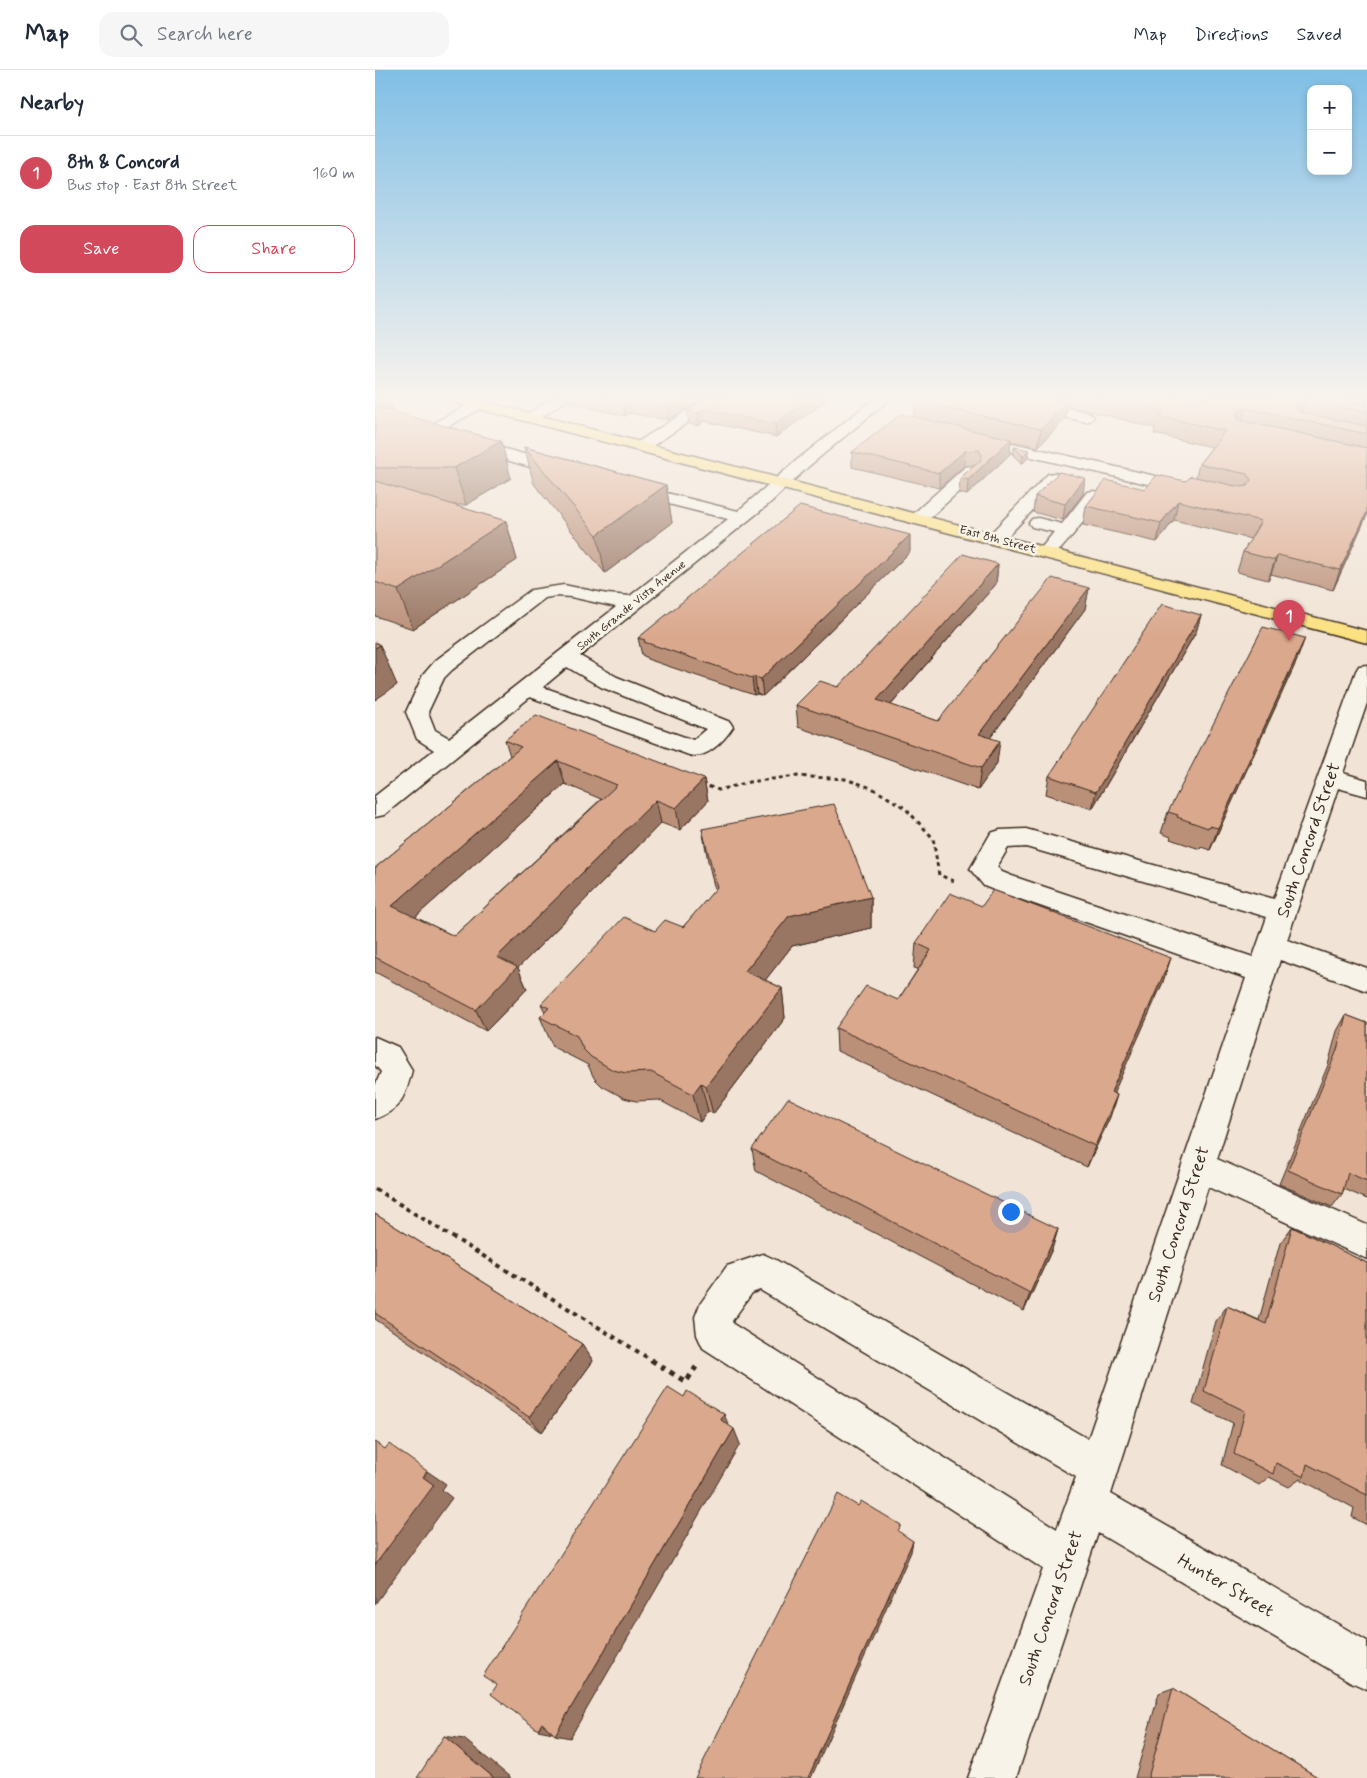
<!DOCTYPE html>
<html lang="en">
<head>
<meta charset="utf-8">
<style>
	body { margin:0; font-family:Mynerve,sans-serif; background:#f6f6f7; color:#1f2937 }
	.controls { position:absolute; right:15px; top:15px; display:grid; overflow:hidden; border-radius:10px; box-shadow:0 2px 8px #0003 }
	.controls button { width:45px; height:45px; display:grid; place-items:center; padding:0; border:0; border-bottom:1px solid #e0e1e3; background:#fff; color:#1f2937; font:25px sans-serif }
	.you { position:absolute; left:635px; top:1141px; width:18px; height:18px; margin:-12px; border:4px solid #fff; border-radius:50%; background:#1a73e8; box-shadow:0 0 0 8px #1a73e833 }
	.badge { display:grid; place-items:center; width:32px; height:32px; border-radius:50%; background:#d1495b; color:#fff; font-size:16px; font-weight:700 }
	.pin { position:absolute; translate:-50% -41px; filter:drop-shadow(0 1px 2px #0008) }
	.pin::after { content:''; position:absolute; top:26px; width:18px; height:15px; background:inherit; clip-path:polygon(0 0,100% 0,50% 100%) }
	.list { margin:0; padding:0; list-style:none }
	h2 { display:flex; justify-content:space-between; align-items:center; height:65px; margin:0; padding:0 20px; font-size:21px }
	h2 small { font-size:16px; font-weight:400; color:#747a83 }
	.list li { display:grid; grid-template-columns:32px 1fr auto; gap:15px; align-items:center; box-sizing:border-box; height:75px; padding:0 20px; border-top:1px solid #e0e1e3 }
	.list b { display:block; font-size:19px; white-space:nowrap }
	.list p { margin:0; font-size:16px; white-space:nowrap; color:#747a83 }
	.list em { font-size:16px; font-style:normal; color:#747a83 }
	.actions { display:flex; gap:10px; padding:15px 20px }
	.actions a { flex:1; padding:11px 0; border:1px solid #d1495b; border-radius:15px; text-align:center; font-size:18px; color:#d1495b }
	.actions .main { background:#d1495b; color:#fff }
	.icon { flex:none; width:28px; height:28px; fill:none; stroke:currentColor; stroke-width:2; stroke-linecap:round; stroke-linejoin:round }
	.map { position:relative; flex:none; width:992px; height:1708px; overflow:hidden }
	header { display:flex; align-items:center; gap:30px; box-sizing:border-box; height:70px; padding:0 25px; background:#fff; border-bottom:1px solid #e0e1e3 }
	header strong { font-size:24px }
	nav { display:flex; gap:28px; margin-inline-start:auto; font-size:18px }
	.search { width:350px; height:45px; background:#f6f6f7; display:flex; align-items:center; gap:12px; box-sizing:border-box; padding:0 18px; border-radius:15px; color:#747a83; font-size:19px }
	main { display:flex }
	aside { flex:1; background:#fff }
	.map>svg:first-child { display:block }
	.lines { fill:none; stroke-linecap:round; stroke-linejoin:round }
	.minor-casing { stroke:#3b2a1e; stroke-width:3 }
	.major-casing { stroke:#3b2a1e; stroke-width:3 }
	.path-far2 { stroke:#3b2a1e; stroke-width:3; stroke-dasharray:4 4; stroke-linecap:butt }
	.path-far1 { stroke:#3b2a1e; stroke-width:4; stroke-dasharray:4.5 4.5; stroke-linecap:butt }
	.path { stroke:#3b2a1e; stroke-width:5; stroke-dasharray:5.5 5.5; stroke-linecap:butt }
	.minor { fill:#f7f3e8; fill-rule:evenodd }
	.major { fill:#fbe180; fill-rule:evenodd }
	.wall { fill:#bb9079; stroke:#3b2a1e; fill-rule:evenodd }
	.shaded-wall { fill:#997663; stroke:#3b2a1e }
	.building { fill:#daa88d; stroke:#3b2a1e; fill-rule:evenodd }
	.labels { text-anchor:middle; stroke-width:5; stroke-linejoin:round; paint-order:stroke }
	.far-street-label { font-size:12px; fill:#3b2a1e; stroke:#f7f3e8 }
	.near-street-label { font-size:18px; fill:#3b2a1e; stroke:#f7f3e8 }
</style>
</head>
<body>
<header>
<strong>Map</strong>
<div class="search"><svg class="icon" aria-label="search" viewBox="0 0 24 24"><circle cx="10" cy="10" r="6"/><path d="M15 15l6 6"/></svg>Search here</div>
<nav><a>Map</a><a>Directions</a><a>Saved</a></nav>
</header>
<main>
<aside>
<h2>Nearby<small></small></h2>
<ul class="list">
<li><span class="badge">1</span><div><b>8th &amp; Concord</b><p>Bus stop · East 8th Street</p></div><em>160 m</em></li>
</ul>
<div class="actions"><a class="main">Save</a><a>Share</a></div>
</aside>
<div class="map">
<svg width="992" height="1708" viewBox="0 0 992 1708">
	<rect width="100%" height="100%" fill="#f1e4d6"/>
	<filter id="ink" filterUnits="userSpaceOnUse"><feTurbulence type="fractalNoise" baseFrequency=".02" numOctaves="2"/><feDisplacementMap in="SourceGraphic" scale="10" xChannelSelector="R" yChannelSelector="G"/><feConvolveMatrix kernelMatrix="1 2 1 2 8 2 1 2 1" color-interpolation-filters="sRGB"/></filter>
	<g filter="url(#ink)">
		<g class="lines">
			<defs>
				<path id="minor" d="M178,328H195L160,351H150L147,348L150,345Z
					M332,328H349L273,379H261L259,376L261,373Z
					M500,328H516L434,396L395,433L205,586L242,607L355,652L358,657C349,671 331,690 314,685L155,627L9,745L0,747V726L59,680L42,669L31,642L48,605L61,590L156,520L189,515L232,524L255,526L353,449L250,423L247,419L250,415L256,414L363,441L422,390ZM181,526L196,527L241,537L74,668L60,660L53,642L69,608L77,600L170,528ZM192,597L226,617L331,659L318,670L168,617Z
					M613,328H641L711,342L716,344L719,347L716,350L711,352L620,332L615,331Z
					M104,329L109,331L112,334L109,337L72,357L70,362L194,397L196,401L194,405H182L57,368L53,360L62,351Z
					M598,364L815,414L821,415L824,419L821,423L815,424L592,372L590,369L592,366Z
					M596,396L602,397L604,401L602,405L550,452L544,453L538,452L535,448L538,444L590,397Z
					M679,403L685,404L687,408L685,412L627,472L621,473L615,472L612,468L615,464L673,404Z
					M718,421L724,422L727,426C719,437 687,482 677,486C673,488 669,487 665,486L663,482L679,462L657,457L654,453L657,449L663,448L687,454L712,422Z
					M992,595V633L968,703L992,710V726L963,718L912,870L992,898V921L905,890L842,1089L992,1155V1189L833,1117L736,1424L992,1571V1619L976,1612L723,1463L641,1708H593L668,1499L328,1278L322,1265L320,1247L325,1234L352,1196L388,1184L401,1190L713,1369L871,908L619,820L609,816L595,799L616,763L625,760L651,759L899,829L981,601L984,596ZM651,777L892,847L878,887L637,806L627,802L622,797L633,778ZM385,1220L701,1407L682,1459L358,1254L357,1251L377,1223Z
					M0,967L23,977L37,1000C31,1025 26,1040 0,1049V1016L6,1002L0,995Z"/>
				<path id="major" d="M72,328H96L992,561V573L74,331Z"/>
			</defs>
			<use href="#minor" class="minor-casing"/>
			<use href="#major" class="major-casing"/>
			<path class="path-far2" d="M326,714L344,720L374,712L421,706L470,709L497,718L530,738L558,768L564,805L579,811"/>
			<path class="path-far1" d="M0,1119L278,1291"/>
			<path class="path" d="M276,1290L311,1312L321,1297"/>
			<use href="#minor" class="minor"/>
			<use href="#major" class="major"/>
		</g>
		<path class="wall" d="M0,328H14L19,342L136,408L91,435H77L131,451L142,490L38,559L0,546Z
			M192,328H329L293,350L255,343L250,346L193,332Z
			M332,328H455L401,367L329,351L324,356L314,354L312,341Z
			M544,328H992V445L958,520L896,504L893,510L862,502L868,482L876,469L799,450L782,472L708,455L711,436L770,419L811,411L821,407L824,394L837,377L779,364L780,358L711,340L692,336L690,349L663,377L636,371L635,384L592,425L584,423L585,408L600,395L589,396L564,418L477,397V382L539,347L540,331Z
			M149,377L291,415L297,453L230,503L159,414Z
			M639,377L653,388L647,394L638,385Z
			M708,424L688,450L658,442L660,426Z
			M535,482L388,626L382,624L379,625L272,589L271,587L267,585L263,568Z
			M623,494L621,514L516,635L563,651L714,518L710,539L615,668L622,693L603,720L423,657L421,635L463,617Z
			M826,545L821,562L717,739L671,724L674,706Z
			M922,590L835,780L826,777L825,779L795,769L796,767L786,763L793,742Z
			M130,670L329,709L333,731L305,760L286,753L143,898L152,919L111,961L0,902V798L135,686ZM190,714L226,729L79,866L40,847Z
			M327,759L496,827V858L417,876L390,910L407,918L410,948L338,1044L333,1041L325,1052L284,1030L261,1031L249,1028L227,1016L219,1008L213,995L178,977L165,947L170,942L166,934L280,861L308,857L340,820L333,791Z
			M541,873L788,912L738,1023L742,1025L735,1047L712,1097L462,981L461,958L523,930L543,899L539,898Z
			M971,945L992,953V1129L969,1119L967,1124L957,1137L904,1114L953,995L962,961Z
			M377,1079L683,1159L677,1179L649,1241L381,1101Z
			M0,1144L207,1274L218,1291L167,1362L0,1249Z
			M917,1157L992,1193V1455L977,1447L979,1438L925,1409L914,1417L894,1407L884,1415L847,1395L858,1353L818,1334L841,1251L852,1236L884,1250L905,1173Z
			M798,1618L944,1708H760L784,1623Z"/>
		<path class="shaded-wall" d="M0,328H14L23,355L0,367Z
			M307,328H329L293,350L292,337Z
			M437,328H455L401,367L400,354Z
			M931,330L925,348L921,336L924,332Z
			M253,331L255,343L250,346L248,334Z
			M693,332L690,349L663,377L666,359Z
			M871,338L866,356L861,344L864,340Z
			M328,339L329,351L324,356L323,343Z
			M636,369L635,384L592,425L593,410Z
			M126,371L136,408L91,435L79,398Z
			M654,380L653,388L647,394L648,386Z
			M590,381L589,396L564,418V403Z
			M710,408L708,424L688,450L690,434Z
			M291,415L297,453L230,503L222,465Z
			M803,431L799,450L782,472L786,453Z
			M992,442V445L958,520L965,500Z
			M131,451L142,490L38,559L23,520Z
			M535,465V482L388,626L386,609Z
			M903,485L896,504L893,510L900,490Z
			M623,494L621,514L501,652L502,630Z
			M714,518L710,539L602,686L604,664Z
			M826,545L821,562L717,739L721,722Z
			M930,568L922,590L835,780L843,758Z
			M5,575L22,615L0,630V578Z
			M380,607L382,624L379,625L377,608Z
			M625,671L622,693L603,720L606,698Z
			M183,691L190,714L28,858L17,836Z
			M329,709L333,731L305,760L301,738Z
			M281,730L286,753L143,898L152,919L111,961L101,940L122,887Z
			M496,827V858L417,876L374,931L370,901L414,846Z
			M796,888L788,912L729,1045L736,1022Z
			M407,918L410,948L338,1044L331,1016Z
			M326,1013L333,1041L325,1052L318,1024Z
			M742,1025L735,1047L712,1097L720,1076Z
			M683,1159L677,1179L649,1241L655,1223Z
			M207,1274L218,1291L167,1362L154,1347Z
			M349,1344L355,1359L346,1350Z
			M359,1359L365,1374L195,1668L180,1665Z
			M52,1401L71,1414L67,1420L77,1428L0,1534V1495Z
			M538,1471L536,1482L436,1708H433Z
			M167,1653L178,1663L163,1660Z
			M69,1666L89,1669L136,1708H119Z"/>
		<path class="building" d="M226,328H307L292,337L253,331L248,334Z
			M332,328H437L400,354L328,339L323,343L312,341Z
			M544,328H675L693,332L666,359L540,331Z
			M736,328H959L992,335V342L931,330L924,332L921,336L924,342L992,356V364L871,338L864,340L861,344L864,350L992,378V442L965,500L903,485L900,490L868,482L886,451L803,431L786,453L711,436L731,410L770,419L782,405L811,411L816,406L865,417L872,416L876,410L872,404L824,394L850,361L783,346L788,341Z
			M0,337L126,371L79,398H0Z
			M526,344L636,369L593,410L585,408L605,391L607,385L604,380L590,381L564,403L477,382Z
			M149,377L291,415L222,465Z
			M639,377L654,380L648,386Z
			M684,402L710,408L690,434L660,426Z
			M0,411L131,451L23,520L0,512Z
			M425,436L535,465L386,609L380,607L377,608L269,572L270,570L263,568Z
			M588,484L623,494L502,630L563,651L677,508L714,518L604,664L625,671L606,698L421,635L445,611L463,617Z
			M787,534L826,545L721,722L674,706Z
			M888,557L930,568L843,758L834,756L833,758L802,747L803,745L793,742Z
			M0,572L5,575L0,578Z
			M161,645L329,709L301,738L281,730L122,887L142,897L101,940L0,887V798L146,677L130,670ZM183,691L242,715L79,866L17,836Z
			M459,734L496,827L414,846L370,901L407,918L331,1016L326,1013L318,1024L276,1002L251,1003L238,1000L216,987L208,979L202,966L165,947L174,938L166,934L249,847L280,861L290,850L308,857L342,817L327,759Z
			M618,820L796,888L736,1022L742,1025L720,1076L461,958L491,916L523,930L556,880L541,873L575,823L607,836Z
			M971,945L992,953V1111L973,1103L967,1124L913,1100L962,980Z
			M413,1028L683,1159L655,1223L377,1079Z
			M0,1144L207,1274L154,1347L0,1243Z
			M917,1157L992,1193V1425L932,1394L929,1407L901,1393L898,1404L859,1384L870,1341L829,1321L852,1236L891,1254Z
			M293,1317L309,1327L312,1321L349,1344L346,1350L359,1359L180,1665L167,1653L163,1660L116,1624L122,1615L108,1606Z
			M0,1372L10,1379L14,1374L52,1401L48,1407L59,1415L0,1495Z
			M463,1424L483,1436L486,1431L526,1455L523,1461L538,1471L433,1708H320Z
			M798,1618L944,1708H773Z
			M69,1666L119,1708H42Z"/>
	</g>
	<linearGradient id="sky" x2="0" y2="1"><stop stop-color="#80bfe6"/><stop offset="0.58" stop-color="#f9f3ed"/><stop offset="1" stop-color="#f9f3ed" stop-opacity="0"/></linearGradient>
	<rect width="992" height="567" fill="url(#sky)"/>
	<g class="labels">
		<g class="far-street-label">
			<text transform="translate(623 469) rotate(15)" y="4">East 8th Street</text>
			<text transform="translate(256 535) rotate(-39)" y="4">South Grande Vista Avenue</text>
		</g>
		<g class="near-street-label">
			<text transform="translate(933 770) rotate(-71)" y="6">South Concord Street</text>
			<text transform="translate(803 1154) rotate(-72)" y="6">South Concord Street</text>
			<text transform="translate(851 1515) rotate(30)" y="6">Hunter Street</text>
			<text transform="translate(675 1538) rotate(-71)" y="6">South Concord Street</text>
		</g>
	</g>
</svg>
<div class="controls">
<button>+</button>
<button>−</button>
</div>
<div class="you"></div>
<div class="pin badge" style="left:914px;top:571px">1</div>
</div>
</main>
</body>
</html>
